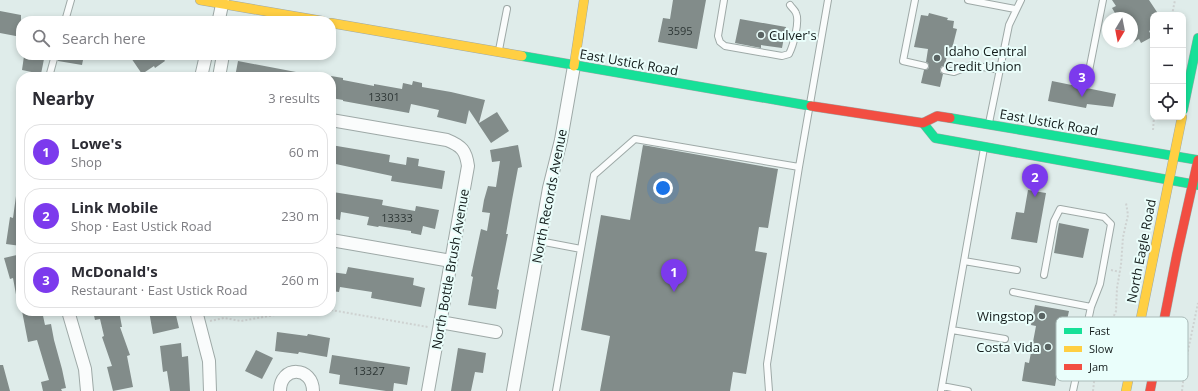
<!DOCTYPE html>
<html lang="en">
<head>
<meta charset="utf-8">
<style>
	body { margin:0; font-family:"Open Sans",sans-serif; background:#f2f2f3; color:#2b2b33 }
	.controls { position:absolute; right:12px; top:12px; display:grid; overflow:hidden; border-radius:8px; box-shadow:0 2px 6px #0003 }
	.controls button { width:36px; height:36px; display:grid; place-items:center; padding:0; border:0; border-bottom:1px solid #e1e1e2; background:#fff; color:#2b2b33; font:20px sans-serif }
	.compass { position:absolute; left:1102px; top:12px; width:36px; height:36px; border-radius:50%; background:#fff; box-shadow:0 2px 6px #0003; rotate:190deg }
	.you { position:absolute; left:663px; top:188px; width:14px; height:14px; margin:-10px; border:3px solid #fff; border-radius:50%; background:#1a73e8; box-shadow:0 0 0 6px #1a73e833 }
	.badge { display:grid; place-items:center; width:26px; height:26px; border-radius:50%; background:#7c3aed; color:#fff; font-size:13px; font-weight:700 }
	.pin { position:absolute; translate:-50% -33px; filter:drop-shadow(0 1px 2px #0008) }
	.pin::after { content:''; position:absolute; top:21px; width:14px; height:12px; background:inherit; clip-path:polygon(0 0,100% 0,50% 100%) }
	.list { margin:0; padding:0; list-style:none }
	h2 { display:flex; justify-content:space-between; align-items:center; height:52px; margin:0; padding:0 16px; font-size:17px }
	h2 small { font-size:13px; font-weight:400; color:#7c7c81 }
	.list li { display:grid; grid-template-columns:26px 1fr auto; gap:12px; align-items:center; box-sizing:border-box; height:56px; margin:0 8px 8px; padding:0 8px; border:1px solid #e1e1e2; border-radius:16px }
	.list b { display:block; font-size:15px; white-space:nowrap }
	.list p { margin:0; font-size:13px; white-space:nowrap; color:#7c7c81 }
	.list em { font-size:13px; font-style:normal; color:#7c7c81 }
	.icon { flex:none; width:22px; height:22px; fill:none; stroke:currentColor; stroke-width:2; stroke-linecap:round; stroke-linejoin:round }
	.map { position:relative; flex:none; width:1198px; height:391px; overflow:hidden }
	.search { position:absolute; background:#fff; box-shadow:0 2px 6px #0003; left:16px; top:16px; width:320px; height:44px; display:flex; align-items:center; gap:10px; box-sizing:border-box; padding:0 14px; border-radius:16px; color:#7c7c81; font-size:15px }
	.panel { position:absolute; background:#fff; box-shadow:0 2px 6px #0003; left:16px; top:72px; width:320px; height:244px; border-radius:16px }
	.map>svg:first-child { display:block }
	.building { fill:#828c8a }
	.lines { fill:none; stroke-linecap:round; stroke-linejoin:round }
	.lane-casing { stroke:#9ea9a7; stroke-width:8 }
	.street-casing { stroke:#9ea9a7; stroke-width:14 }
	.fast-casing { stroke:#9ea9a7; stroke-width:10 }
	.slow-casing { stroke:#9ea9a7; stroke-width:10 }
	.jam-casing { stroke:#9ea9a7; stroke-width:10 }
	.path { stroke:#ced2d1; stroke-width:2; stroke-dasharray:2 2; stroke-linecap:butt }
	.lane { stroke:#fafcfc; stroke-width:6 }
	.street { stroke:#fafcfc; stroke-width:12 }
	.fast { stroke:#16e098; stroke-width:9 }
	.slow { stroke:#ffcf43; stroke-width:9 }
	.jam { stroke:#f24e42; stroke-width:9 }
	.poi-dot { fill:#5a6463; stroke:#eafefb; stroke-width:1.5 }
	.labels { text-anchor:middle; stroke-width:4; stroke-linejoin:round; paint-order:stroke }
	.number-label { font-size:11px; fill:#2e3736 }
	.poi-label { font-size:13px; fill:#121b1a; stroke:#eafefb; text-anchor:start }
	.street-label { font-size:13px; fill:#121b1a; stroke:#eafefb }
	.key { fill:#eafefb; stroke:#a9bab8; stroke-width:1 }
	.key-label { font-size:11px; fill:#121b1a }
</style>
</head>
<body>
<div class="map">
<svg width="1198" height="391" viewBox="0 0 1198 391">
	<rect width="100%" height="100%" fill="#dfecea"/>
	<path class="building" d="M673,0H706L697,49L658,42L663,18L670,19Z
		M1112,0H1149L1159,15H1153V29L1149,31L1152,37L1141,43L1139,39L1132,43V18H1118L1112,8L1116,6Z
		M0,11L21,15V37L0,33Z
		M929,13L948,18L947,20L954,21L953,28L957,29L952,49H948L945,66H942L940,69V72L943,74L940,87L921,83L924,70L928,69L929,67L928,63L926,62L928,49L914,47L921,15L928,16Z
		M740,19L786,27L782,48L761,45V48L735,43Z
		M59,55H84L82,65L58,61Z
		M129,55H161L165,61L155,68L154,66L142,74Z
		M24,56L44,59L41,74L22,70Z
		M238,61L296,72L295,77H235Z
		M331,76L343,78V80L374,86V84L402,89L403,83L412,85L413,81L422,83V87L451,92L485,100L479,123L497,112L509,131L491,143L469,110L466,124L437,117L439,110L411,104L409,113L343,101V100L331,98Z
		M1052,81L1116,94L1113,107L1087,104L1086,108L1048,101Z
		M331,145L390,155L389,162L406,165L407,157L419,159L418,166L445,171L442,189L391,181L392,176L331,163Z
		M518,145L522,167L518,168L512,200L506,234H508L497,289L499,290L496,309L468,305L473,277L471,276L481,229L487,231L490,213L482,212L484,200L488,186L496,187L500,161L492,162L490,150Z
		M643,145L778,169L768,228L759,227L755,251L767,253L746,374L733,372L730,391H600L610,336L581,330L601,215L630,220Z
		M1028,190L1046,193L1037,243L1011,239L1016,212L1024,213Z
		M333,192L383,200L382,205L415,211L416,206L439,210L435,229L423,226L421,235L411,233V231L379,226L378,227L367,225L369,217L341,212L340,220L331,218V205Z
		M16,196H21V246L6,244L10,217L13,218Z
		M1059,223L1089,229L1083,258L1054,253Z
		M21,254V299L17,300L13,278L10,279L4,258Z
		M348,267L414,278L413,285L425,288L421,307L371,298L372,292L340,287L339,292L331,291V272L346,274Z
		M1035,305L1069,311L1065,329L1074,331L1067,370L1058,369L1055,386L1022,381L1025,362L1029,363L1036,326L1031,325Z
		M22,311H42L45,325L51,324L54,340L62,369L66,388L61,389L62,391H43L41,382L49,380L37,340L28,342Z
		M93,311H119L122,327H120L130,355L127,356L133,387L113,391L107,367L112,366L102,337L104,336L100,319L95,320Z
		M149,311H175L179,328L153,334Z
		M277,332L307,336L308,334L330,338L327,357L299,352L298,354L275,351Z
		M181,343L182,357L188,356L190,391H170L167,371L163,372L160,346Z
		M458,348L486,353L483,373L475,372L471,391H451Z
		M256,350L273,358L262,379L245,371Z
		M332,355L410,367L407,385L394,383L393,391H386L339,384L340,375L329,373Z
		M0,365H3L10,391H0Z"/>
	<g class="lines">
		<defs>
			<path id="lane" d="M724,0L718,36L720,42L725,46L782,56L789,54C793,46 800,22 796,13C795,10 792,8 790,5
				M915,0L903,61L925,66
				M968,0L1015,9
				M65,21L71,0
				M499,50L507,9
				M944,70L954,72L972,65L1000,70
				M1089,71L1103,0
				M49,77L55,55
				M989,123L1009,25L1021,0
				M539,241L581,249
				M964,261L1017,270
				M1044,275L1054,221L1060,209L1104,217L1111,224L1100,284L1091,307
				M1013,292L1091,307L1073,391
				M952,330L1005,339
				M942,386L968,391
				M556,391L594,175L635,139L799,167
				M769,391L767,364L799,167L828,0
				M941,391L984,148"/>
			<path id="street" d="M219,19L223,0
				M201,77L206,55
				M219,77L223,55
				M331,120L447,140C462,146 466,151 468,166L428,391
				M331,240L451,261
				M68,311L85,369L87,391
				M196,311L209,361L210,391
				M440,322L496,332
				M280,391C280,365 313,366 313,391
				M513,391L549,188L561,140L574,66"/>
			<path id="fast" d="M522,56L811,106
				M1183,110L1198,38
				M950,118L1198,160
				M923,123L935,138L1198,185"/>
			<path id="slow" d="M200,0L322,21
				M331,23L522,56
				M574,66L584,0
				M1126,391L1182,117"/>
			<path id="jam" d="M811,106L923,123L937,116L950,118
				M1150,391L1177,254L1198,160"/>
		</defs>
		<use href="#lane" class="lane-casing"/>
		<use href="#street" class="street-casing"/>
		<use href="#fast" class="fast-casing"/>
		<use href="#slow" class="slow-casing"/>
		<use href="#jam" class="jam-casing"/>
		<path class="path" d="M1172,15L1175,0
			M1153,130L1154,117
			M1111,270L1120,272
			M331,310L428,327
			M210,321L224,318L241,321L297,311
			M1093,391L1099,338L1113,318L1116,311L1117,288L1121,265L1123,237L1128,215L1126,203
			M1182,391L1185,365L1198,303"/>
		<use href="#lane" class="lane"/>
		<use href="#street" class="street"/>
		<use href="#fast" class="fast"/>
		<use href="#slow" class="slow"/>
		<use href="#jam" class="jam"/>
	</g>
	<g class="poi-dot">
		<circle cx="761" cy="35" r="4"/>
		<circle cx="937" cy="58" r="4"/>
		<circle cx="1042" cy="316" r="4"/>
		<circle cx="1048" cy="347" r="4"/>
	</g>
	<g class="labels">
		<g class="number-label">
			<text x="680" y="35">3595</text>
			<text x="384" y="101">13301</text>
			<text x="397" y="222">13333</text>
			<text x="369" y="375">13327</text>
		</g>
		<g class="poi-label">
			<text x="769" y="40">Culver's</text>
			<text x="945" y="56">Idaho Central<tspan x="945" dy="15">Credit Union</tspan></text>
			<text x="1034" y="321" text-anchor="end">Wingstop</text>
			<text x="1040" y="352" text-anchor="end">Costa Vida</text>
		</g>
		<g class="street-label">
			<text transform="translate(629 62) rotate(10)" y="5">East Ustick Road</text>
			<text transform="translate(1049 122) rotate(10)" y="5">East Ustick Road</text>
			<text transform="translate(549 196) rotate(-79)" y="5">North Records Avenue</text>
			<text transform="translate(1141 251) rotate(-79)" y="5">North Eagle Road</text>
			<text transform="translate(450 269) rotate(-80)" y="5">North Bottle Brush Avenue</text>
		</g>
	</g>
	<rect x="1056" y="317" width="132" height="64" rx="6" class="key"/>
	<rect x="1064" y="328" width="18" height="6" fill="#16e098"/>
	<rect x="1064" y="346" width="18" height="6" fill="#ffcf43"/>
	<rect x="1064" y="364" width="18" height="6" fill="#f24e42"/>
	<g class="key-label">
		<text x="1089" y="335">Fast</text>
		<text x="1089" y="353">Slow</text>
		<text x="1089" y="371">Jam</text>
	</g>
</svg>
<div class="controls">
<button>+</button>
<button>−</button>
<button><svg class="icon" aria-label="locate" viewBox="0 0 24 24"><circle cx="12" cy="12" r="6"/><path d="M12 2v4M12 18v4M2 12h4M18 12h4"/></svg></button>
</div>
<svg class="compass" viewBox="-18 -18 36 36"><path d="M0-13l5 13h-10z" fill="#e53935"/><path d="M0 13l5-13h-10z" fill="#7c7c81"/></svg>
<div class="you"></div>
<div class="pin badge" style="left:674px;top:292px">1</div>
<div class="pin badge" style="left:1035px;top:197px">2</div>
<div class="pin badge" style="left:1082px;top:97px">3</div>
<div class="search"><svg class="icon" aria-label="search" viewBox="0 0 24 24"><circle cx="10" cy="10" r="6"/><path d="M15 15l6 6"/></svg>Search here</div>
<section class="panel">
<h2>Nearby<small>3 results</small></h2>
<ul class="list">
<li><span class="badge">1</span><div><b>Lowe's</b><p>Shop</p></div><em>60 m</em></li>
<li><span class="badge">2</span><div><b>Link Mobile</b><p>Shop · East Ustick Road</p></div><em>230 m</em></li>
<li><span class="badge">3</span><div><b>McDonald's</b><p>Restaurant · East Ustick Road</p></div><em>260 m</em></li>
</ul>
</section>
</div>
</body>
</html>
